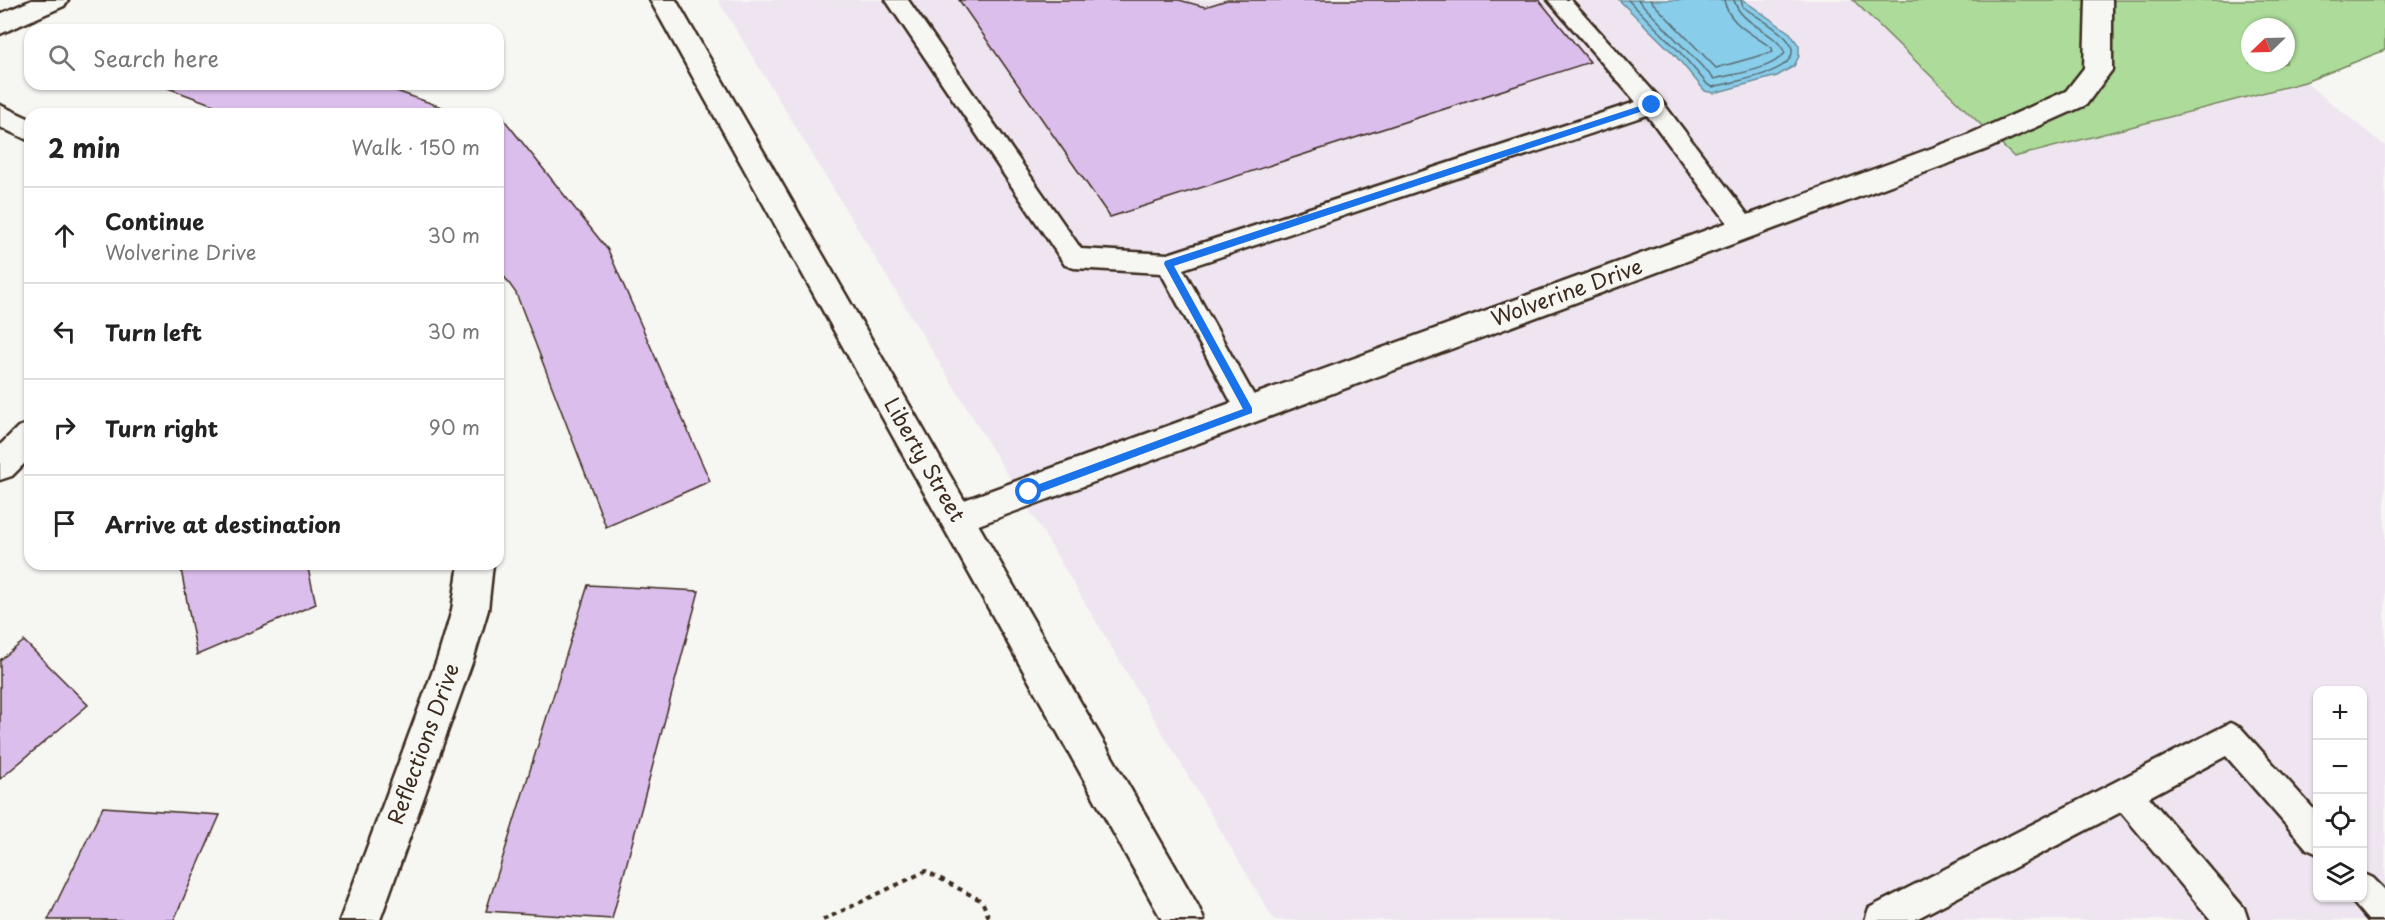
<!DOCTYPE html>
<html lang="en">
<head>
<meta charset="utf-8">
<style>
	body { margin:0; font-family:"Playpen Sans",sans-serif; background:#f2f2f2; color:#222 }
	.controls { position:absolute; right:18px; bottom:18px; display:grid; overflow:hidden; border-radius:12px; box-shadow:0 2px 4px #0004 }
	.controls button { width:54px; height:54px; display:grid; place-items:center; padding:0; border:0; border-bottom:2px solid #e0e0e0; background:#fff; color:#222; font:30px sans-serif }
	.compass { position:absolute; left:2241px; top:18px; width:54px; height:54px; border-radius:50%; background:#fff; box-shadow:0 2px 4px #0004; rotate:247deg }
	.stop { position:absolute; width:18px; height:18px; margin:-14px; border:4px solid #1a73e8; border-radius:50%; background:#fff }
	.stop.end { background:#1a73e8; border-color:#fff; box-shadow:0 2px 6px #0008 }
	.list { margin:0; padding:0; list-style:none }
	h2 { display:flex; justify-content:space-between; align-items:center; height:78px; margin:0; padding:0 24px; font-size:26px }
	h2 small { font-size:20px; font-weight:400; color:#767676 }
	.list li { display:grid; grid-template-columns:39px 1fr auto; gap:18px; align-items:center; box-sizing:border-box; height:96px; padding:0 24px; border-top:2px solid #e0e0e0 }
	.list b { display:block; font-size:22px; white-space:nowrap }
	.list p { margin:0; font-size:20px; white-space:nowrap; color:#767676 }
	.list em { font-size:20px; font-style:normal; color:#767676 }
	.icon { flex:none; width:33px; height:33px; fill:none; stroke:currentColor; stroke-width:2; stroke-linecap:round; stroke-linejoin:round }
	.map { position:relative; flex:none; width:2385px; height:920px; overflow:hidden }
	.search { position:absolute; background:#fff; box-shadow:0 2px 4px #0004; left:24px; top:24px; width:480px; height:66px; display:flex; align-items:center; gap:15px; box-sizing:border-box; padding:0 21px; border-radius:18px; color:#767676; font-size:22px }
	.panel { position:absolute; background:#fff; box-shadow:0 2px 4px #0004; left:24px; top:108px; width:480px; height:462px; border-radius:18px }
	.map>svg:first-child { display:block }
	.built { fill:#eee5f0; fill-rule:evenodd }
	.green { fill:#addb9a; stroke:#74825c; stroke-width:1.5; fill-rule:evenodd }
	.water { fill:#88cdea; stroke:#698c98; stroke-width:1.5 }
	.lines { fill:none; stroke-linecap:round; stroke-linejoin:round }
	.shore { stroke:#5a6b70; stroke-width:1.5 }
	.building { fill:#dbbeeb; stroke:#3b2a1e; stroke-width:1.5 }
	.service-casing { stroke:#3b2a1e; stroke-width:5 }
	.minor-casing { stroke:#3b2a1e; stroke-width:5 }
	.tertiary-casing { stroke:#3b2a1e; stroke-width:5 }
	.path { stroke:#3b2a1e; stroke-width:4; stroke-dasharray:5 5; stroke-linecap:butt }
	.service { fill:#f6f6f2; fill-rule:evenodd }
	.minor { fill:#f6f6f2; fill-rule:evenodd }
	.tertiary { fill:#f6f6f2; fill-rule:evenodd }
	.route { fill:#1a73e8 }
	.labels { text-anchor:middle; stroke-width:6; stroke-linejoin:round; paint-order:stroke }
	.street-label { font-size:21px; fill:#3b2a1e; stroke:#f6f6f2 }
</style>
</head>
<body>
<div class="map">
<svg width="2385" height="920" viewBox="0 0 2385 920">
	<rect width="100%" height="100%" fill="#f6f6f2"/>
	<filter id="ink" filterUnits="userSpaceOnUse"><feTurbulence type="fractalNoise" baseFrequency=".0167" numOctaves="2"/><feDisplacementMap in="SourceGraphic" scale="12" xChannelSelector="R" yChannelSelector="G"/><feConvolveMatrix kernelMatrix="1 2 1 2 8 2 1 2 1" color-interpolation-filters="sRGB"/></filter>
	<g filter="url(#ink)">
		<path class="built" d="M718,0H1853L2014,157L2305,82L2385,146V920H1274L1044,534ZM2318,690H2362V898H2318Z"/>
		<path class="green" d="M1853,0H2385V50L2305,82L2014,157ZM2250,27H2286V63H2250Z"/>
		<path class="water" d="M1619,0H1743L1790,33L1799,46V56L1794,66L1777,76L1714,93L1705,91L1674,54Z"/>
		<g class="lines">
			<path class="shore" d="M1628,0L1678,50L1708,85L1713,87C1733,81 1817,71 1785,37C1773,25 1757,17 1743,7L1741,0
				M1638,0L1714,79C1736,73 1769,71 1785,53C1774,29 1741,26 1734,0
				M1650,0L1716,68L1773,52L1772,48C1753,34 1729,25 1724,0"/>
		</g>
		<path class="building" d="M959,0H1179L1205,7L1227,0H1539L1590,62L1110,217Z
			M157,84H377L447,109L446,114H238Z
			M498,112L608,250L710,481L606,527L516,293L498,268Z
			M180,564H307L316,604L197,655Z
			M588,585L699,591L612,919L486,911Z
			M24,641L88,705L0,779V660Z
			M103,807L220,815L174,920H48Z"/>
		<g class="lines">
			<defs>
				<path id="service" d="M886,0H908L1081,249L1168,254L1636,102L1548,0H1571L1660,99L1757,227L1754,234L1745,236L1736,234L1647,115L1183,269L1262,410L1258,418L1249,421L1240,418L1161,273L1074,268L1065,265Z
					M2230,723L2241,728L2318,814V854L2307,849L2226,756L2149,797L2244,908L2248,920H2211L2121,812L1914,920H1865L1869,908Z
					M2362,873L2373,878L2385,890V920H2368L2351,900L2349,898H2362Z"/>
				<path id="minor" d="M32,0H68L64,6L0,34V14Z
					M2086,0H2112V70L2086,105L1985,150L957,533L945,529L940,518L945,507L1965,136L2066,91L2084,68Z
					M0,105L30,119V141L0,127Z
					M30,423V458L12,476L0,480V445L18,427Z
					M459,564H493L488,610L474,657L380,920H340L438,657L452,610Z"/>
				<path id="tertiary" d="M650,0H676L1198,906L1204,920H1162Z"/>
			</defs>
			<use href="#service" class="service-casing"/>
			<use href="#minor" class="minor-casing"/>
			<use href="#tertiary" class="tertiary-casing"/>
			<path class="path" d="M823,920L926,871L982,901L990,920"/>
			<use href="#service" class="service"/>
			<use href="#minor" class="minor"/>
			<use href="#tertiary" class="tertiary"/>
		</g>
	</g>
	<path class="route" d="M1652,102L1656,105L1655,107L1174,266L1252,408V413L1033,495H1026V489L1243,409L1164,264L1165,261Z"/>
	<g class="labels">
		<g class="street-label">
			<text transform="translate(1567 293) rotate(-20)" y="7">Wolverine Drive</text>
			<text transform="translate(924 460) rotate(60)" y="7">Liberty Street</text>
			<text transform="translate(424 744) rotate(-70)" y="7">Reflections Drive</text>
		</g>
	</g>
</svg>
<div class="controls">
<button>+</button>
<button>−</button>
<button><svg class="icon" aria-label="locate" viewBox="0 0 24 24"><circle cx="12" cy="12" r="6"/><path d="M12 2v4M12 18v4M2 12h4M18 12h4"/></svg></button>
<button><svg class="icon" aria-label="layers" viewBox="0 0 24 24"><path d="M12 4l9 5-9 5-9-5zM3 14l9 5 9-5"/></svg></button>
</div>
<svg class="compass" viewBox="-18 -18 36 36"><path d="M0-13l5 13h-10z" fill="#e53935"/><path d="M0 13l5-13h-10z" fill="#767676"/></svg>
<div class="stop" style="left:1029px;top:492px"></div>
<div class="stop end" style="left:1652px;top:105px"></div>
<div class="search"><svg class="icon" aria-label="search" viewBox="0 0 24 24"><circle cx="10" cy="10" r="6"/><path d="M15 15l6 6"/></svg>Search here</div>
<section class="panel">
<h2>2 min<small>Walk · 150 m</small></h2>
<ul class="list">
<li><svg class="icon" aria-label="ahead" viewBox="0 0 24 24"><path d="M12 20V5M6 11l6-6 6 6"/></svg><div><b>Continue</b><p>Wolverine Drive</p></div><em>30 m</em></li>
<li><svg class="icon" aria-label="left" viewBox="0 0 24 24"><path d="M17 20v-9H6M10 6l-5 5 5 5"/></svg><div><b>Turn left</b></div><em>30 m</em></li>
<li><svg class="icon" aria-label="right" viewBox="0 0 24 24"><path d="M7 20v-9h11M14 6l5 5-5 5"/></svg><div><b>Turn right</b></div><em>90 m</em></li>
<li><svg class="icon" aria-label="arrive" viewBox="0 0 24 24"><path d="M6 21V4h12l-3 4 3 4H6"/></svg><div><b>Arrive at destination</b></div></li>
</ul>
</section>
</div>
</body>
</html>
